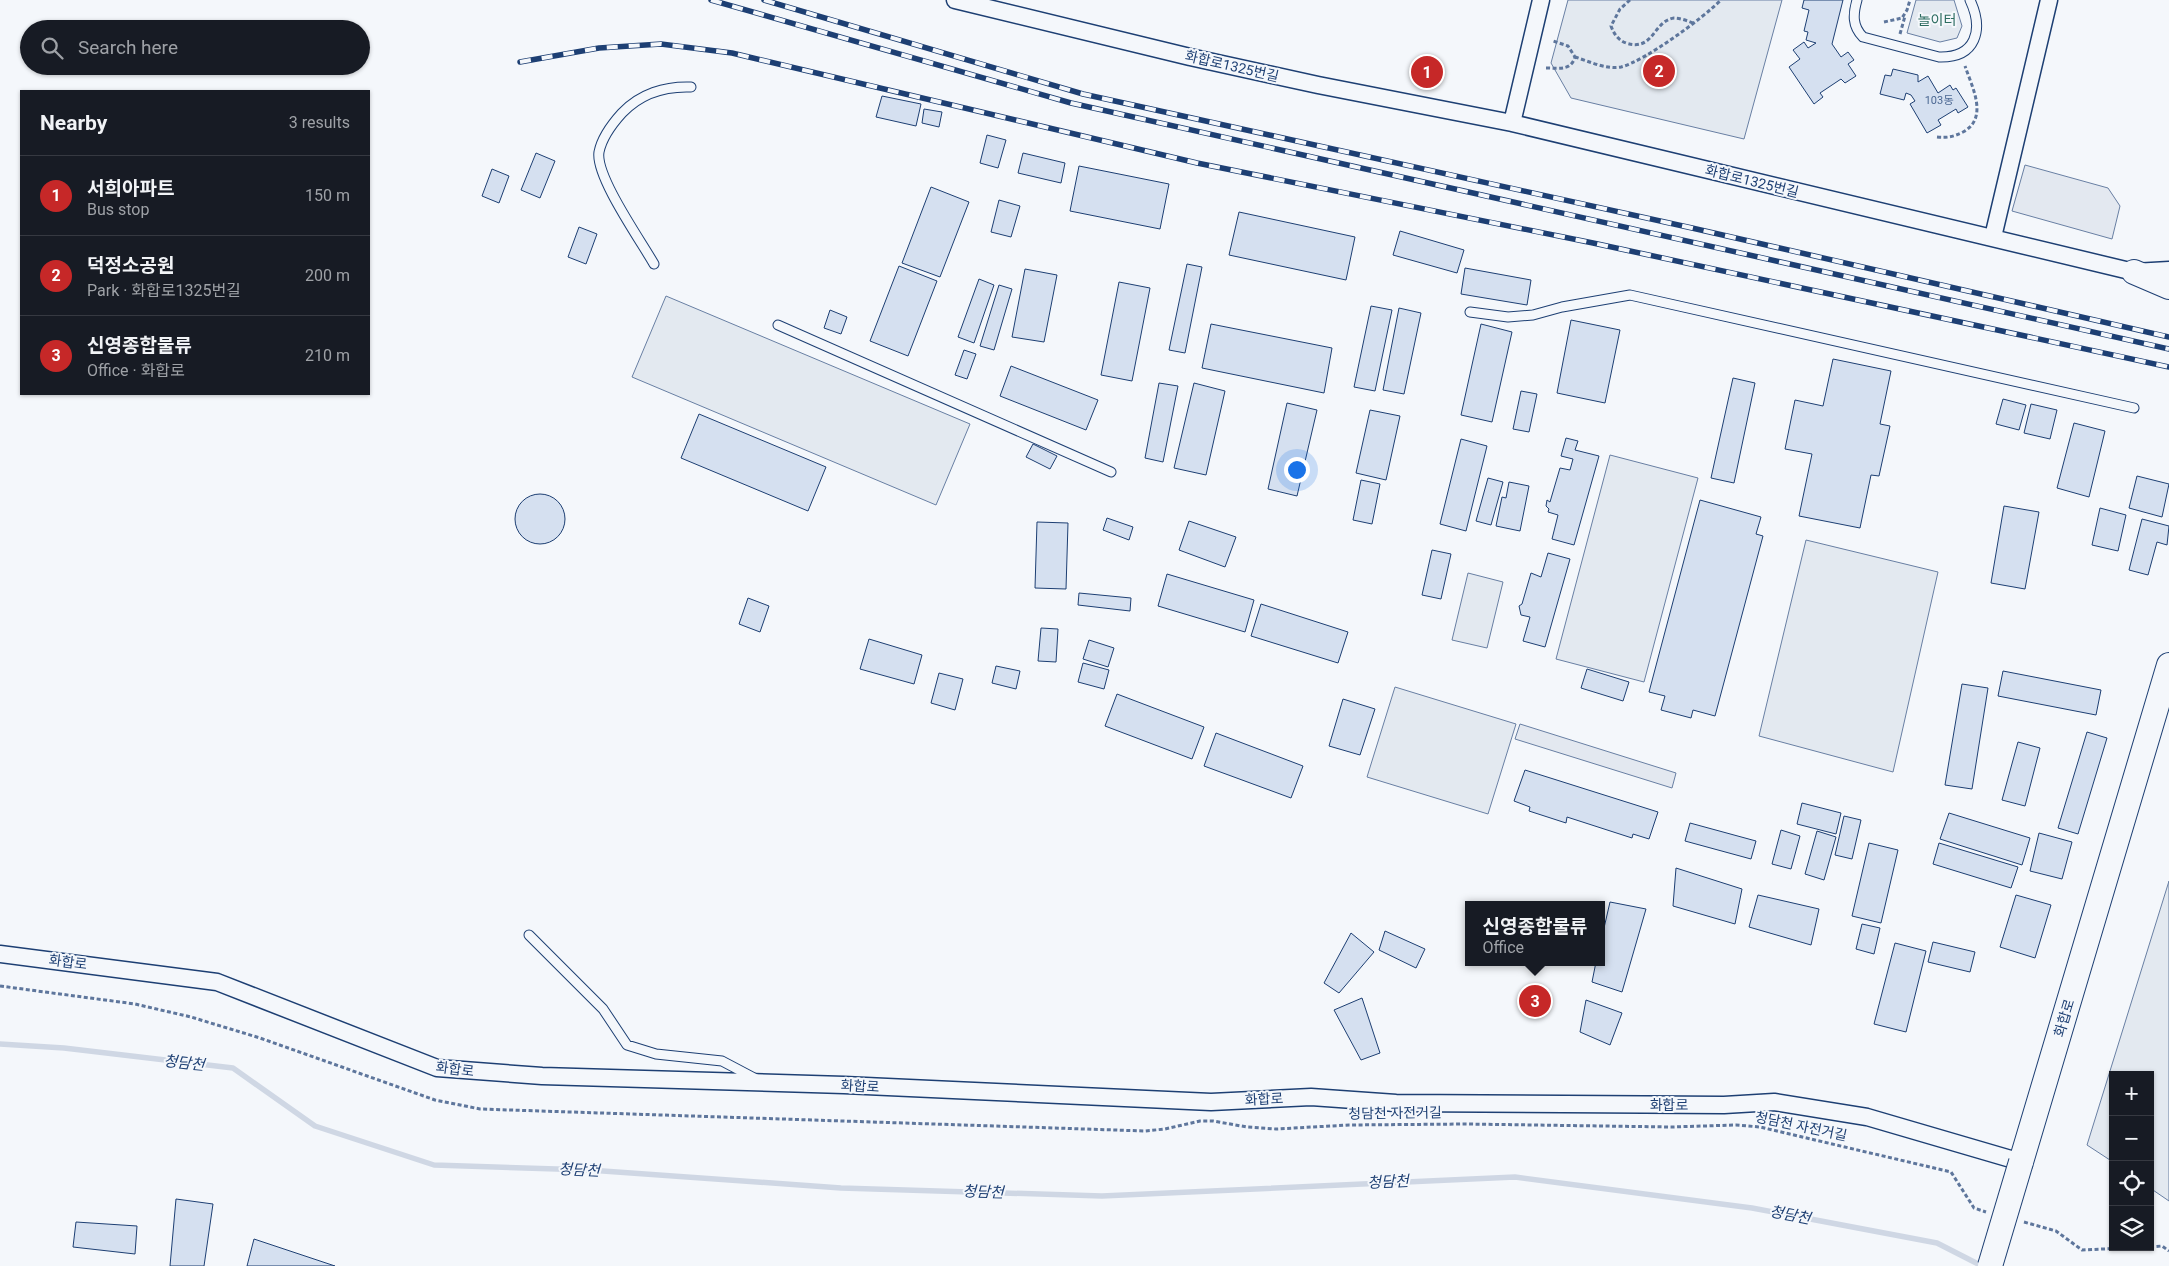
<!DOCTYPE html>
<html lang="en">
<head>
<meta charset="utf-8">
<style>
	body { margin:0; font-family:Roboto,"Noto Sans KR",sans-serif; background:#242831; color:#f1f3f6 }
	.controls { position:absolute; right:15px; bottom:15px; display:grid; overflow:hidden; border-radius:0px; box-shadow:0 1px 4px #0004 }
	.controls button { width:45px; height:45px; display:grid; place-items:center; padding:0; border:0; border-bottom:1px solid #363941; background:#171b24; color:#f1f3f6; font:25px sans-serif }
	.you { position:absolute; left:1296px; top:469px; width:18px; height:18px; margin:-12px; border:4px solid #fff; border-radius:50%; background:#1a73e8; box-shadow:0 0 0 8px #1a73e833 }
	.badge { display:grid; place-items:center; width:32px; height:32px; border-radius:50%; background:#c62828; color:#fff; font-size:16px; font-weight:700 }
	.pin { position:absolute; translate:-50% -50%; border:2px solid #fff; box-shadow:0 1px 5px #0006 }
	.popup { position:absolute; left:1465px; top:901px; width:140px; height:65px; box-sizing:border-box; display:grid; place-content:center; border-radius:0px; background:#171b24; filter:drop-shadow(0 1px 4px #0005); font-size:16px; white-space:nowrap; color:#9ea1a6 }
	.popup b { font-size:19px; color:#f1f3f6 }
	.popup::after { content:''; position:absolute; left:50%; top:100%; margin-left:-10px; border:10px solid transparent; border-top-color:#171b24 }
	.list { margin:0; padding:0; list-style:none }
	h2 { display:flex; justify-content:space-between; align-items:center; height:65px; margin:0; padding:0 20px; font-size:21px }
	h2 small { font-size:16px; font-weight:400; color:#9ea1a6 }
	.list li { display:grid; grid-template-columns:32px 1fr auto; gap:15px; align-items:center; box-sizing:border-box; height:80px; padding:0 20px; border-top:1px solid #363941 }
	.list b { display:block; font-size:19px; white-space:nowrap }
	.list p { margin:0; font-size:16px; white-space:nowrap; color:#9ea1a6 }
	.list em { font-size:16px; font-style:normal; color:#9ea1a6 }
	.icon { flex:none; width:28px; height:28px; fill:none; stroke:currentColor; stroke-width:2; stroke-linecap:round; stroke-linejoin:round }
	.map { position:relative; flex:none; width:2169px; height:1266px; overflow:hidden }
	.search { position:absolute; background:#171b24; box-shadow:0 1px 4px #0004; left:20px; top:20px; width:350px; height:55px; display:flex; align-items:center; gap:12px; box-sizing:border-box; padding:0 18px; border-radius:28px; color:#9ea1a6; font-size:19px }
	.panel { position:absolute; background:#171b24; box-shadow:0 1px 4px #0004; left:20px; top:90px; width:350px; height:305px; border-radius:0px }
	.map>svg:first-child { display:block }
	.green { fill:#e3e9f0; stroke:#687fa3 }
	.parking { fill:#e3e8f0; stroke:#687fa3 }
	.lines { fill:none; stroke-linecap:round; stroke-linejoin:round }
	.stream { stroke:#cfd7e4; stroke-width:5.5 }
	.building { fill:#d5e0f0; stroke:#1d3f73 }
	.service-casing { stroke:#1d3f73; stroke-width:11 }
	.minor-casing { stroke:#1d3f73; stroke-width:19 }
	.secondary-casing { stroke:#1d3f73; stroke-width:26 }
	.path { stroke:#5e769c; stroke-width:3; stroke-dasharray:4 2.5; stroke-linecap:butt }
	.service { stroke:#f4f7fb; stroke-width:9 }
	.minor { stroke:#f4f7fb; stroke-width:16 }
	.secondary { stroke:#f4f7fb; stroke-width:24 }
	.rail-casing { stroke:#1d3f73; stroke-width:5.5 }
	.rail { stroke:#f4f7fb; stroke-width:4; stroke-dasharray:11; stroke-linecap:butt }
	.secondary-bridge-casing { stroke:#1d3f73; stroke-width:26; stroke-linecap:butt }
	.secondary-bridge { stroke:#f4f7fb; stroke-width:24 }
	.labels { text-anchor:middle; stroke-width:4; stroke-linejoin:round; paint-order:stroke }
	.number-label { font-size:11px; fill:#4b6792 }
	.park-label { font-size:14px; fill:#2c6c60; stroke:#f4f7fb }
	.street-label { font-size:14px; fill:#1d3f73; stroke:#f4f7fb }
	.water-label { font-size:15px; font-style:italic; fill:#1d3f73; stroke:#f4f7fb }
</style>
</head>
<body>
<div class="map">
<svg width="2169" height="1266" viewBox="0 0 2169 1266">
	<rect width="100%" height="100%" fill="#f4f7fb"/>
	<path class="green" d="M1568,0H1782L1744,139L1571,98L1551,63Z
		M1916,0H1954L1962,26L1957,38L1940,42L1907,33Z
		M666,296L970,424L936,505L632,377Z
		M1610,455L1698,478L1644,682L1556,659Z
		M1806,540L1938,572L1893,772L1759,736Z
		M1468,573L1503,582L1487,648L1452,640Z
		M1395,687L1516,724L1488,814L1367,777Z
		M2169,881V1201L2150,1188V1075H2113V1162L2087,1145Z"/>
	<path class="parking" d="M2025,165L2108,188L2120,206L2112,239L2012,211Z
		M1520,724L1676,773L1672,788L1515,739Z"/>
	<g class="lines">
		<path class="stream" d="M0,1044L64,1048L233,1068L315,1126L434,1165L589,1170L841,1188L1102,1196L1515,1177L1752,1208L1937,1243L1982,1266"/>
	</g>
	<path class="building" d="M1804,0H1843L1832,44L1841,57L1848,52L1854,60L1848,64L1856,76L1845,83L1841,79L1820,93L1823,97L1814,104L1789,67L1800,59L1793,50L1804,42L1808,48L1816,43L1806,40L1808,32L1804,31L1809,10L1802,8Z
		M1893,69L1918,75V82L1928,76L1938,93L1950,85L1953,90L1956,88L1968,107L1958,113L1956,109L1938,120L1941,125L1927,133L1910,104L1915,101L1911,95L1906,93L1904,100L1880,94L1885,75L1891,76Z
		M882,96L921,104L916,126L876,117Z
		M924,109L942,112L939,127L922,123Z
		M987,135L1006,140L998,168L980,163Z
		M536,153L555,161L540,198L521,190Z
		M1023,153L1065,163L1061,183L1018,173Z
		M1079,166L1169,184L1160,229L1070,211Z
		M492,169L509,176L499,203L482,196Z
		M931,187L969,202L940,277L902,263Z
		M999,200L1020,206L1011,237L991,232Z
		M1239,212L1355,237L1346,280L1229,255Z
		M579,227L597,234L586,264L568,257Z
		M1400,231L1464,250L1457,273L1393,255Z
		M1187,264L1202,267L1185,353L1169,350Z
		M899,266L937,281L908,356L870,341Z
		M1465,268L1531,280L1527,305L1461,294Z
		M1025,269L1057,275L1044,342L1012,337Z
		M979,279L994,285L974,343L958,337Z
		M1119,282L1150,288L1132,381L1101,375Z
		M999,285L1012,289L994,350L980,346Z
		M1371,306L1392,310L1375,391L1354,387Z
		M1399,308L1421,313L1404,394L1383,390Z
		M830,310L847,317L841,334L824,328Z
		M1571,320L1620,330L1605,403L1557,393Z
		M1211,324L1332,348L1324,393L1202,368Z
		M1481,324L1512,332L1492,422L1461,415Z
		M964,350L976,354L967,379L955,375Z
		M1833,359L1891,371L1880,424L1890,426L1879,476L1871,475L1860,528L1799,516L1812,454L1785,449L1795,400L1823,406Z
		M1011,366L1098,400L1086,430L1000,396Z
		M1733,378L1755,383L1734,483L1711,478Z
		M1159,383L1178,386L1163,462L1145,458Z
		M1194,383L1225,391L1206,475L1174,468Z
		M1521,391L1537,394L1529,432L1513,429Z
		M2003,399L2026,405L2019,430L1996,424Z
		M1287,403L1317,410L1297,496L1268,489Z
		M2031,404L2057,410L2050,439L2024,433Z
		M1370,410L1400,416L1386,480L1356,473Z
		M699,414L826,467L808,511L681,458Z
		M2074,423L2105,431L2089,497L2057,488Z
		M1566,438L1578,441L1575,450L1599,456L1574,545L1552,539L1558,515L1548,512L1549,509L1546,506L1547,500L1550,502L1560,468L1570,470L1573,459L1561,456Z
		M1461,439L1487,446L1466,531L1440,524Z
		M1033,444L1057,456L1050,469L1026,457Z
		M2137,476L2169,484L2162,517L2129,508Z
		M1488,478L1503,482L1491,525L1476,521Z
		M1361,480L1380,484L1372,524L1353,520Z
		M1509,482L1529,486L1520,531L1496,526L1502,497L1506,498Z
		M515 519a25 25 0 1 1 50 0a25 25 0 1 1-50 0Z
		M1700,500L1761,517L1756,534L1763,536L1715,716L1693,710L1691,718L1661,710L1665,696L1649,692Z
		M2004,506L2039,512L2025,589L1991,583Z
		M2100,508L2126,515L2118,551L2092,545Z
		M1107,518L1133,527L1129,540L1103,530Z
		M2142,519L2169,526L2167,545L2157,542L2148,575L2129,570Z
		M1189,521L1236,537L1225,567L1179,550Z
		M1037,522L1068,523L1066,589L1035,588Z
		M1432,550L1451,554L1441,599L1422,595Z
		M1548,553L1570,559L1545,647L1523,641L1530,617L1521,615L1519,606L1522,604L1531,573L1541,577Z
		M1167,574L1254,600L1245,632L1158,606Z
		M1079,593L1131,598L1130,611L1078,605Z
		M748,598L769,606L760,632L739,624Z
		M1261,604L1348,632L1338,663L1251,636Z
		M1041,628L1058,629L1056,662L1038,661Z
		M869,639L922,655L914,684L860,669Z
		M1089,640L1114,648L1108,667L1083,659Z
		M1083,663L1109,670L1104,689L1078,682Z
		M996,666L1020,671L1016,689L992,683Z
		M1587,669L1629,682L1623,701L1581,688Z
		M2003,671L2101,690L2096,715L1998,696Z
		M939,673L963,679L955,710L931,703Z
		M1962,684L1988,688L1972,789L1945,785Z
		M1117,694L1204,727L1192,759L1105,726Z
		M1343,699L1375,709L1360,755L1329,746Z
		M2087,732L2107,738L2078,834L2058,828Z
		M1216,733L1303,766L1291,798L1204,766Z
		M2018,742L2040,748L2025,806L2002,800Z
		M1525,770L1658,812L1649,839L1633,834L1632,838L1567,817L1566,823L1529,811L1530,807L1514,801Z
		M1802,803L1841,813L1836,834L1797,824Z
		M1949,813L2030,838L2022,865L1940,839Z
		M1844,816L1861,820L1852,859L1835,855Z
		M1690,823L1756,841L1751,859L1685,841Z
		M1781,830L1800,836L1791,869L1772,864Z
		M1817,831L1836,837L1824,880L1805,874Z
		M2039,833L2072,842L2062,879L2030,871Z
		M1869,843L1898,850L1881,923L1852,916Z
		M1939,843L2018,867L2011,888L1933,864Z
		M1676,868L1742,889L1735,924L1673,906Z
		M1758,895L1819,909L1811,945L1749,927Z
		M2016,895L2051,905L2035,958L2000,947Z
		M1610,902L1646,909L1622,992L1592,982L1596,962H1601V941Z
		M1862,924L1880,928L1874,954L1856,949Z
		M1385,931L1425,949L1416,968L1379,950Z
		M1351,933L1374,952L1339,993L1324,983Z
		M1933,942L1975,952L1970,972L1928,962Z
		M1895,943L1926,951L1906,1032L1874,1024Z
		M1362,998L1380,1053L1361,1060L1334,1010Z
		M1586,1000L1622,1013L1610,1045L1580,1032Z
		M176,1199L213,1204L204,1266H170Z
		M76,1222L137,1226L135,1254L73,1247Z
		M254,1239L335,1266H247Z"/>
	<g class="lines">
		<defs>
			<path id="service" d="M1857,0C1853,14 1852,26 1863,37L1939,57C1976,58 1984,30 1970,0
				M654,264C641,241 595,176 599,152C602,137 612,124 622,113C640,94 665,86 691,87
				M1470,312L1508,317L1533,315L1562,307L1630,295L2134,408
				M778,325L1111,472
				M529,935L603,1009L627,1045L656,1054L722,1061L758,1080"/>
			<path id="minor" d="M955,0L1190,57L1318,85L1512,123L2134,272L2169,270
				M1512,123L1541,0
				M1993,237L2049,0
				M0,954L217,982L437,1068L542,1076L844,1085L1211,1102L1311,1097L1396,1103L1724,1105L1774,1102L1867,1117L2021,1162"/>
			<path id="secondary" d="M2134,272L2169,287
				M2021,1162L2169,665"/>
		</defs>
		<use href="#service" class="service-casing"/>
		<use href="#minor" class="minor-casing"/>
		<use href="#secondary" class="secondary-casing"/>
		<path class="path" d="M1630,0L1620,9L1611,26C1614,34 1618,40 1626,43C1654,52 1653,21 1674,18C1680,18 1688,21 1693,23
			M1884,22L1902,18L1907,10L1910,0
			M1900,34L1905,16
			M1575,57C1588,61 1607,70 1621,67C1645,61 1703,18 1721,0
			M1546,68C1559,68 1571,71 1575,57L1568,46L1553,41
			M1937,137C1947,138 1953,137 1963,132C1989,118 1972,87 1965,66
			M0,986L135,1004L191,1017L260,1038L435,1100L480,1109L1145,1131L1165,1129L1200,1121H1213L1247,1127L1276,1129L1349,1125L1466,1124L1671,1127L1736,1125L1760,1127L1951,1172L1974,1208L1986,1212
			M2024,1222L2056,1231L2082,1250L2144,1247
			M2150,1247L2162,1246L2169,1251"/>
		<use href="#service" class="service"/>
		<use href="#minor" class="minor"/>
		<use href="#secondary" class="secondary"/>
		<defs>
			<path id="rail" d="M711,0L1071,103L2169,349
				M764,0L1083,94L1692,228L2169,337
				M520,62L599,48L661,44L732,53L1197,163L1593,243L2169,367"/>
		</defs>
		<use href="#rail" class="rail-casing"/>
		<use href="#rail" class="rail"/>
		<defs>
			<path id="secondary-bridge" d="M1990,1266L2021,1162"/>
		</defs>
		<use href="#secondary-bridge" class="secondary-bridge-casing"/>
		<use href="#secondary-bridge" class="secondary-bridge"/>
	</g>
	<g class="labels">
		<g class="number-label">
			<text x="1939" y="104">103동</text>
		</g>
		<g class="park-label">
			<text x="1937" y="25">놀이터</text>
		</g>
		<g class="street-label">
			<text transform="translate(1232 66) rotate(13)" y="5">화합로1325번길</text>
			<text transform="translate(1752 181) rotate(14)" y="5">화합로1325번길</text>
			<text transform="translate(68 962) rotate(7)" y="5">화합로</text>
			<text transform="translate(2064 1018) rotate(-73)" y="5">화합로</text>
			<text transform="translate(455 1069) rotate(7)" y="5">화합로</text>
			<text transform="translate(860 1086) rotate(3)" y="5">화합로</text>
			<text transform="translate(1264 1099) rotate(-3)" y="5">화합로</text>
			<text x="1669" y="1110">화합로</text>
			<text transform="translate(1395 1113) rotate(-1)" y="5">청담천 자전거길</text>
			<text transform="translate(1801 1126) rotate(12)" y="5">청담천 자전거길</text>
		</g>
		<g class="water-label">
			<text transform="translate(184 1063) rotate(6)" y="5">청담천</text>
			<text transform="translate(579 1170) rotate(3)" y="5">청담천</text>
			<text transform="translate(1388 1182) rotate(-3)" y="5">청담천</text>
			<text transform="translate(983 1192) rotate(2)" y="5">청담천</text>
			<text transform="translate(1790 1215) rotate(11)" y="5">청담천</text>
		</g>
	</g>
</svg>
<div class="controls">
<button>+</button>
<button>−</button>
<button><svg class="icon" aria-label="locate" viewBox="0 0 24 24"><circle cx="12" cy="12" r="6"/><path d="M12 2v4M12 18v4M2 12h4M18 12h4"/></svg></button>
<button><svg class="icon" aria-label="layers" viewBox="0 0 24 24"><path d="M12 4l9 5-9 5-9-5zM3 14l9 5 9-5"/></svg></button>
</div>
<div class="you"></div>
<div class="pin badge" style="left:1427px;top:72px">1</div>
<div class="pin badge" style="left:1659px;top:71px">2</div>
<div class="pin badge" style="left:1535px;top:1001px">3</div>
<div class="popup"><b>신영종합물류</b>Office</div>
<div class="search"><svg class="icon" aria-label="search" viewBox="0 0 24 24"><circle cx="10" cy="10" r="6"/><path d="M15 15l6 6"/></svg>Search here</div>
<section class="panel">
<h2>Nearby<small>3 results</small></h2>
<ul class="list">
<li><span class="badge">1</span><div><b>서희아파트</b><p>Bus stop</p></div><em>150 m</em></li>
<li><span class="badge">2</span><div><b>덕정소공원</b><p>Park · 화합로1325번길</p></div><em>200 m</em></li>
<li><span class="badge">3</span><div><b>신영종합물류</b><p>Office · 화합로</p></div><em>210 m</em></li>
</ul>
</section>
</div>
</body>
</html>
